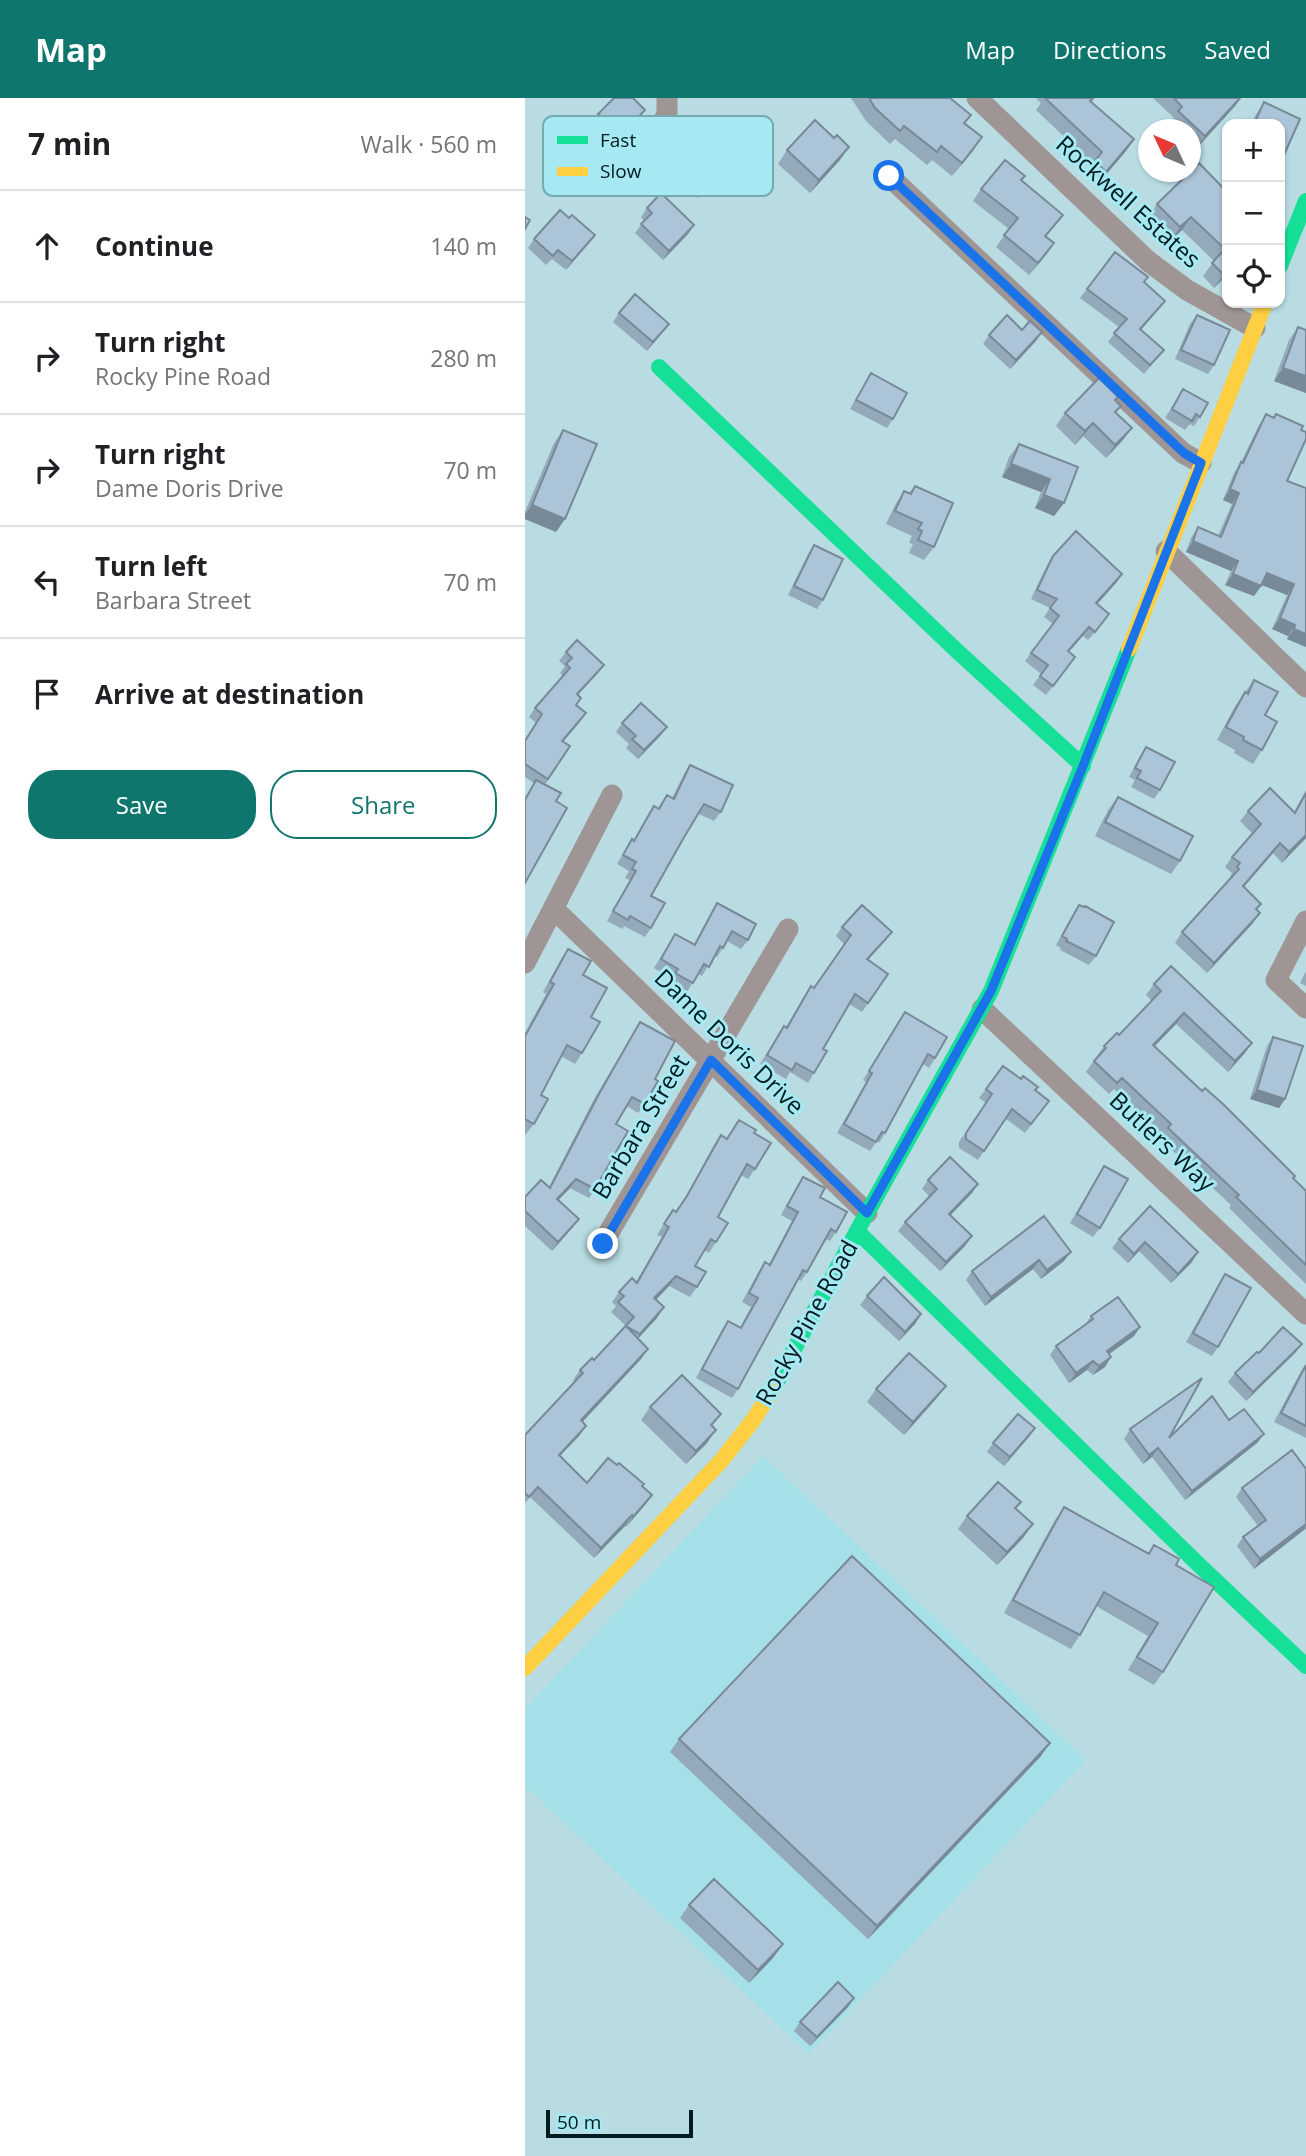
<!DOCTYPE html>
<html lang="en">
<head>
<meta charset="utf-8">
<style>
	body { margin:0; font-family:"Open Sans",sans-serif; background:#f2f2f2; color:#202124 }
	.controls { position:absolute; right:21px; top:21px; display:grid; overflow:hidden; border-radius:14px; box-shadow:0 2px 5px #0004 }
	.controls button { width:63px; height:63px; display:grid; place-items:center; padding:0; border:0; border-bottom:2px solid #e0e0e0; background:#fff; color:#202124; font:35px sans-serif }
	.compass { position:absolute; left:613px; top:21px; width:63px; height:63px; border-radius:50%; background:#fff; box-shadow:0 2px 5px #0004; rotate:314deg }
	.scale { position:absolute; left:21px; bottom:18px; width:147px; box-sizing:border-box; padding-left:7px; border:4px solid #011b1f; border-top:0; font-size:19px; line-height:24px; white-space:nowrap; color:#011b1f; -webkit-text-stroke:5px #a6e9f3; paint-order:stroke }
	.stop { position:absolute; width:21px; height:21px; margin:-16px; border:5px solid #1a73e8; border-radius:50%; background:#fff }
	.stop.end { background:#1a73e8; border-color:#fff; box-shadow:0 2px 7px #0008 }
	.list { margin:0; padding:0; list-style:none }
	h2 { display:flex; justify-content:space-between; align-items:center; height:91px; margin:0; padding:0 28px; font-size:30px }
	h2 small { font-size:23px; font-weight:400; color:#757577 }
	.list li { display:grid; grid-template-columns:46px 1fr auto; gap:21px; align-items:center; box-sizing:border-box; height:112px; padding:0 28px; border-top:2px solid #e0e0e0 }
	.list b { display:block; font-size:26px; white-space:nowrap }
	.list p { margin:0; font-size:23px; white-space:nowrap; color:#757577 }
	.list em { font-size:23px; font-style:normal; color:#757577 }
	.actions { display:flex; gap:14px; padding:21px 28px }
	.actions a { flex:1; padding:16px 0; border:2px solid #0f766e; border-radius:28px; text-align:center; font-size:24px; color:#0f766e }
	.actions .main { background:#0f766e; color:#fff }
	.icon { flex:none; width:38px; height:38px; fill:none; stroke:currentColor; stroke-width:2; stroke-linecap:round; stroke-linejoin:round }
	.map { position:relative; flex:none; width:781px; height:2058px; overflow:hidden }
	header { display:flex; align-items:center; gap:42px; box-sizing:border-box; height:98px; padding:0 35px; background:#0f766e; color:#fff }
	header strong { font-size:33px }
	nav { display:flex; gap:38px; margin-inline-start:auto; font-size:24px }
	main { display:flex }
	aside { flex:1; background:#fff }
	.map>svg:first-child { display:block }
	.built { fill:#a5e0e9 }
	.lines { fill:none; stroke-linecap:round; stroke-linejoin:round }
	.street { stroke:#9f9595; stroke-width:21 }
	.fast { stroke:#16e098; stroke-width:16 }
	.slow { stroke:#ffcf43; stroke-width:16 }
	.wall { fill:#94a9ba }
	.shaded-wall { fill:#788997 }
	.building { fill:#acc4d8; stroke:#788997; stroke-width:2 }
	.route { stroke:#1a73e8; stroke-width:9 }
	.labels { text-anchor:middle; stroke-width:6; stroke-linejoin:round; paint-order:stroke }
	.street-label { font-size:24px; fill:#011b1f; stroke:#a6e9f3 }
	.key { fill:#a6e9f3; stroke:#74abb3; stroke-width:2 }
	.key-label { font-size:19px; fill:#011b1f }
</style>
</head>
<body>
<header>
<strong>Map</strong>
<nav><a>Map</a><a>Directions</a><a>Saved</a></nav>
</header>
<main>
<aside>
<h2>7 min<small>Walk · 560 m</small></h2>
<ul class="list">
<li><svg class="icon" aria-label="ahead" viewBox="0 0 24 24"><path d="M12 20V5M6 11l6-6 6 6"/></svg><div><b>Continue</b></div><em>140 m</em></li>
<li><svg class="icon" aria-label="right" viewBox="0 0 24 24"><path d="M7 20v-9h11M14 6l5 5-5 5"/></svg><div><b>Turn right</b><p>Rocky Pine Road</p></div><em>280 m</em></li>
<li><svg class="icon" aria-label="right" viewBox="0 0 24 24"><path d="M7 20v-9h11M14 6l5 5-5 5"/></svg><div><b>Turn right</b><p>Dame Doris Drive</p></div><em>70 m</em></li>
<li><svg class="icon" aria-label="left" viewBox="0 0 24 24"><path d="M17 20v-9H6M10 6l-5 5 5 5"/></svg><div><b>Turn left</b><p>Barbara Street</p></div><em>70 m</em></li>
<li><svg class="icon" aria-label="arrive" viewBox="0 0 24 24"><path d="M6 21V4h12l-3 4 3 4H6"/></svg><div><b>Arrive at destination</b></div></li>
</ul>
<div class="actions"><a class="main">Save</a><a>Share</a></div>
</aside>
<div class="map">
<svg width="781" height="2058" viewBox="0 0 781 2058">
	<rect width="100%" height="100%" fill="#b8dce2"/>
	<path class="built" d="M238,1358L561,1662L284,1956L0,1688V1611Z"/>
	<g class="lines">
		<path class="street" d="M452,0L623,163L662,192L730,230
			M122,65L142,15V0
			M364,78L658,355L676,365
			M641,453L781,589
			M29,811L342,1115
			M781,823L751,882L781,910
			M0,865L87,697
			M457,911L781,1216
			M77,1146L263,831"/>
		<path class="fast" d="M755,168L781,103
			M134,269L432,553L558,668
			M332,1133L673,1466L781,1568
			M249,1289L332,1133L466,893L604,551"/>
		<path class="slow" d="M604,551L740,205
			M0,1570L197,1362L229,1321L249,1289"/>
	</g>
	<path class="wall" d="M326,0H425L440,25L457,39L427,78L407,62L402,67L370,41L365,46L341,23Z
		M511,0H570L566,4L609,41L601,53L573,86L561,75L568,66L511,12L516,5Z
		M628,0H716L710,8L672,50L666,44V32H652L645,25L649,20Z
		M739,4L755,26H726L730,18Z
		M73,16L114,21L93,43L67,25Z
		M191,37L209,49L173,100L156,88Z
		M309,40L315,62L285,95L253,66L262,52Z
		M56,49L89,68L67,91L65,89L59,94L28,65L35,55Z
		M496,82L538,117L521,139L529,145L504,177L471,149L484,131L448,103L456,91Z
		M702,94V177L689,190L678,178L689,163L657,132L646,143L623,119L632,106Z
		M122,110L163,136L138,162L110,135L119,123L116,119Z
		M9,141L63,146L41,172L27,161L21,167L3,150Z
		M619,184L633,212L616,232L639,252L619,276L583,244L594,229L555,200L562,191Z
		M94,215L144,226L122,253L88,224Z
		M672,217L689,267L683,276L650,261L665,226Z
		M773,229L781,295L749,283L764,242Z
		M497,232L511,243L485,271L458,246L464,237Z
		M346,275L368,321L362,330L325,311Z
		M658,291L675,319L669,328L665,326L660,332L640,320Z
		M590,302L591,315L607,330L597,343L581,360L558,338L550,347L531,328L540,315Z
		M741,316L748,319L751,316L776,332L762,383L781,549L762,541L763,538L747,531L762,497L737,487L729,498L700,487L706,473L661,454L666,440L673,429L693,438L707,406L698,402L709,375L716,364L734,327Z
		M38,332L40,421L31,434L0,421V414L29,345Z
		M494,346L553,369L539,405L529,418L510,410L516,394L477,379L484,359Z
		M390,388L409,449L399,462L384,455L388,446L384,445L387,438L361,426L370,407L379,393L384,395Z
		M289,447L298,502L292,511L263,497L283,456Z
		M528,458L597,476L591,485L572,506L578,525L563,542L558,538L544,554L550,559L521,597L508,587L516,576L500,563L528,526L519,519L525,510L506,501L522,467Z
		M41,554L79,567L72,576L53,597L56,600L51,607L54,625L38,643L45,648L20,687L31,703L0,785V699L9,685L0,679V642L11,625L4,619L10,610L38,578L35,575L40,568L34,563Z
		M729,582L740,617L737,652L728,666L709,655L710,652L692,642L710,608Z
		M97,625L142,629L135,638L113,661L101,650L104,646L91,634Z
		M621,649L635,692L629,701L606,689L610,682L604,679L615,658Z
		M165,667L196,714L189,723L174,716L158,741L126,798V830L120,839L99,828L97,831L82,823L105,782L100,780L104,773L92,766L107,741L109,742L129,708L133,710L142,697L147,700L159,676Z
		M781,692V740L757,765L748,755L719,789L728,825L682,875L650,845L657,834L705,780L707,775L700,769L707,759L727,735L715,723L723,713L769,714Z
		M593,699L655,763L646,776L570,738L583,712Z
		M192,805L223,842L216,851L202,843L192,859L189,858L177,878L173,876L162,894L144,884L146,880L129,870L150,836L169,846L186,815Z
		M554,807L571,858L564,867L535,852L536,850L531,847L548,816Z
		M317,829L367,834L360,843L343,862L363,876L337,914L324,906L298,951L289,975L283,985L265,974L261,981L235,966L259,928L261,929L280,897L286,888L289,890L319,846L311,838Z
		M43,851L58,877L66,919L57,955L50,966L36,958L16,997L9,1026L1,1036H0V935L21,896L18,894L36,861Z
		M781,873V888L775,885Z
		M629,886L727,945L719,956L703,974L651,926L629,949L781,1093V1186L704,1110L706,1107L635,1041L638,1037L589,991L584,996L561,974L579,948L594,937L627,903L621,897Z
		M380,914L410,960L404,970L398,966L360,1035L354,1045L352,1043L345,1053L312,1035L341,984L338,982Z
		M115,924L130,981L120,1006L113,1015L102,1008L91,1026L70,1091L64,1100L45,1090L33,1102L47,1130L27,1153L0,1128V1099L24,1089L68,1003Z
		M748,939L760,1001L754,1010L725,1001L742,948Z
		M461,991L510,992L524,1003L500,1035L481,1021L453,1062L434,1050V1044L461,1005L454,1000Z
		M214,1022L229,1035L230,1071L223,1081L216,1077L193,1119L191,1144L184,1155L179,1152L170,1168L172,1189L165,1199L144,1188L131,1202L132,1220L113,1240L116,1261L57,1324L54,1338L35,1358L62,1385L117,1389L127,1397L101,1429L100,1428L69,1460L5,1399L0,1405V1337L49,1284L48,1282L55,1272L69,1262L101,1228L86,1214L91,1208L87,1204L94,1194L111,1184L137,1139L132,1137L141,1123L148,1112L151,1114L155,1109L189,1047L196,1037L201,1041Z
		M579,1068L575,1130L568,1139L545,1125Z
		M278,1079L295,1099L311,1134L305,1143L300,1141L282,1174L276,1183L273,1181L213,1291L207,1300L171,1280L197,1232L203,1223L215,1230L226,1209L217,1204L234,1173L240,1164L244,1166L267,1123L256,1117L272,1088Z
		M403,1082L453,1086L447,1095L425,1117L440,1148L415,1173L373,1133L380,1124L404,1098L397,1091Z
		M625,1108L667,1164L646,1185L614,1153L603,1165L587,1150L594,1141Z
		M519,1118L539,1163L516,1181L508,1171L460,1208L441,1182L447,1173Z
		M700,1176L693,1249L687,1258L661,1244L694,1185Z
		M342,1198L396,1216L390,1226L374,1243L335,1207Z
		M566,1218L615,1229L609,1238L584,1256L580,1269L568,1277L562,1272L544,1285L525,1257L531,1248L560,1227Z
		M777,1246L770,1255L721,1303L703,1284L710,1275L734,1255Z
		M781,1266V1340L749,1324L776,1273Z
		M351,1291L411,1301L379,1337L342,1304Z
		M125,1309L196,1316L187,1328L182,1345L161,1366L116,1322Z
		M704,1322L739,1336L732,1345L660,1402L627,1359L618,1366L599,1341L605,1331L644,1340Z
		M510,1330L479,1368L462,1354L468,1345Z
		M781,1371V1432L780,1431L729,1471L712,1448L718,1439L733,1428L711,1399L717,1390Z
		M496,1404L491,1411L498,1440L472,1467L433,1431L442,1418Z
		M539,1409L623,1455L629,1447L651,1467L638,1574L629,1587L603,1572L623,1538L571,1508L555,1537L546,1551L479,1515L530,1422Z
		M154,1641L516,1658L343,1841L145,1654Z
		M164,1807L258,1846L248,1860L224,1885L155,1820Z
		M329,1900L323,1909L285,1948L269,1933L275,1924Z"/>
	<path class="shaded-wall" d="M715,0H716L710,8L672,50L680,38Z
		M120,12L114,21L93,43L99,34Z
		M457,39L448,53L427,78Z
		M609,41L601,53L573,86L581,74Z
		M324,49L315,62L285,95L294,82Z
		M95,59L89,68L67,91L73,82Z
		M666,119L657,132L646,143L655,129Z
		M169,127L163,136L138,162L144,153Z
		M70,137L63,146L41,172L47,163Z
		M529,145L521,157L504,177L513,165Z
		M702,173V177L689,190L699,177Z
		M640,203L633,212L608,240L615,231Z
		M144,226L137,235L122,253L128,244Z
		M517,234L511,243L485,271L491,262Z
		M758,270L781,278V295L749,283Z
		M568,325L558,338L550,347L560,333Z
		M607,330L597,343L581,360L590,347Z
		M486,366L525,381L516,394L477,379Z
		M705,391L714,395L707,406L698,402Z
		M519,397L539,405L529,418L510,410Z
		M7,407L40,421L31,434L0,421V416Z
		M668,443L713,463L706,473L661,454Z
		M742,475L769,486L762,497L734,486Z
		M597,476L591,485L565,514L571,505Z
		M708,476L736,488L729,498L700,487Z
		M755,520L770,527L763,538L747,531Z
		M769,531L781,536V549L762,541Z
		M79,567L72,576L45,605L52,596Z
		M61,615L54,625L31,652L37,643Z
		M142,629L135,638L113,661L119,652Z
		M781,737V740L757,765L764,754Z
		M755,745L748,755L711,798L718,788Z
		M735,815L728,825L682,875L689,865Z
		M367,834L360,843L336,870L342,861Z
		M659,915L651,926L620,958L628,947Z
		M727,945L719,956L703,974L710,963Z
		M732,992L760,1001L754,1010L725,1001Z
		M51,1081L45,1090L26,1110L32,1101Z
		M453,1086L447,1095L418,1125L424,1116Z
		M54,1121L47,1130L27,1153L33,1144Z
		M447,1138L440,1148L415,1173L421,1164Z
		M620,1144L614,1153L603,1165L609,1156Z
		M546,1154L539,1163L516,1181L522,1172Z
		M673,1154L667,1164L646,1185L653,1176Z
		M514,1162L508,1171L460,1208L466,1199Z
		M151,1178L144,1188L122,1211L129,1200Z
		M139,1209L132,1220L108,1246L115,1236Z
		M396,1216L390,1226L374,1243L380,1234Z
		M615,1229L609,1238L576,1262L582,1253Z
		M777,1246L770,1255L721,1303L728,1294Z
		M123,1251L116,1261L49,1333L56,1322Z
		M586,1259L580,1269L568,1277L574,1268Z
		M568,1263L562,1272L544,1285L551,1275Z
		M421,1288L411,1301L379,1337L388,1324Z
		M61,1328L54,1338L26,1367L34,1357Z
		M510,1330L504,1339L479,1368L485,1359Z
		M191,1332L182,1345L161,1366L171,1353Z
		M739,1336L732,1345L660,1402L667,1393Z
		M633,1350L627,1359L618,1366L624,1357Z
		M127,1397L120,1407L101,1429L108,1419Z
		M107,1417L100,1428L69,1460L76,1450Z
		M508,1426L498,1440L472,1467L482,1454Z
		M781,1426L780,1431L729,1471L735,1461Z
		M525,1645L516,1658L343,1841L352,1828Z
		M258,1846L248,1860L224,1885L233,1872Z
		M329,1900L323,1909L285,1948L292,1939Z"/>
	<path class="building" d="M89,0H108L120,12L99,34L73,16Z
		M344,0H425L446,17L439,25L457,39L437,65L416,48L412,54L379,28L375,33L350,10Z
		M520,0H568L565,3L609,41L581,74L570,63L577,54Z
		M649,0H715L680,38L653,13L657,9Z
		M739,4L775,21L755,66V26H729Z
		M290,22L309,40L312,37L324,49L294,82L262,52Z
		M480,62L500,78L496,82L538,117L520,138L529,145L513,165L479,137L493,120L456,91Z
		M674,65L702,94V173L699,177L687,165L700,151L666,119L655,129L632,106Z
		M136,95L169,127L144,153L116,126L127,115L122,110Z
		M35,112L44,120L47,117L70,137L47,163L33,152L28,158L9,141Z
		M0,119L5,122L0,131Z
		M590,154L623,179L619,184L640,203L615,231L639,252L625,267L589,235L602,221L562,191Z
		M110,196L144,226L128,244L94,215Z
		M482,217L497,232L505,223L517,234L491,262L464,237Z
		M672,217L705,232L689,267L656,252Z
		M773,229L781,232V278L758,270Z
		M346,275L382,295L368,321L331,302Z
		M574,280L593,299L590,302L596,308L590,314L607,330L590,347L568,325L560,333L540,315Z
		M658,291L683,305L675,319L671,316L667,323L647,311Z
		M741,316L749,320L751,316L778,328L776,332L781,334V341L762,383L781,390V536L769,531L770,527L755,520L769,486L742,475L736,488L708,476L713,463L668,443L673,429L696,439L714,395L705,391L716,364L718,365Z
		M38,332L72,346L40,421L7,407Z
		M494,346L553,369L539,405L519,397L525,381L486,366Z
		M390,388L428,405L409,449L393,442L397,433L393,431L397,425L370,413L379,393L386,396Z
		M551,433L597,476L571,505L584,516L570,534L564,529L543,553L550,559L528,588L515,578L523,567L506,555L534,518L525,510L532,501L512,492L528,458Z
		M289,447L318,461L298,502L269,488Z
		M52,542L79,567L52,596L56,600L51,607L61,615L37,643L45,648L23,681L0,666V643L17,616L10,610L45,570L41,566L47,560L41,554Z
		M729,582L753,594L740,617L752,624L737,652L718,642L719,639L701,629L720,594L723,596Z
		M116,605L142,629L119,652L107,641L111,638L97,625Z
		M621,649L650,664L635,692L612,680L616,673L610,670Z
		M165,667L208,687L196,714L179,706L158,741L126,798L140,805L126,830L105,818L103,822L88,813L111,773L107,771L111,764L98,757L107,741L109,743L129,708L134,711L142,697L149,701Z
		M11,682L36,695L31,703L42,710L0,785V702Z
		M745,690L770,715L781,695V737L764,754L755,745L718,788L736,806L731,811L735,815L689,865L657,834L714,771L712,769L715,765L707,759L736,726L723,713Z
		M593,699L668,738L655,763L580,724Z
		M192,805L231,826L223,842L207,833L198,850L195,848L184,869L179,866L168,885L150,875L153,871L136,861L150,836L170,847Z
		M337,807L367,834L342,861L363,876L343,905L330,896L298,951L302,953L289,975L271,965L267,972L242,957L259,928L262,930L286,888L289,890L326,837L317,829Z
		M554,807L559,809L560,808L589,824L571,858L541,843L542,841L537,838Z
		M43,851L66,863L58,877L82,890L66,919L75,924L57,955L42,947L16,997L23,1001L9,1026L0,1021V938L29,886L25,884Z
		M646,868L727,945L710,963L659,915L628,947L677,993L680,990L698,1006L770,1078L768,1080L781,1093V1167L711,1099L714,1097L643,1030L646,1026L597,980L592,985L569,963L581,950L579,948L592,935L594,937L636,893L629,886Z
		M380,914L422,939L410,960L403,956L360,1035L357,1034L351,1044L319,1026L347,975L344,973Z
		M115,924L150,943L130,981L133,983L120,1006L107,999L91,1026L103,1033L70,1091L51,1081L32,1101L54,1121L33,1144L0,1113V1099L16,1082L25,1090L75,994Z
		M748,939L778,948L760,1001L732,992Z
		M478,968L496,981L498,978L513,989L510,992L524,1003L506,1026L487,1011L459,1053L441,1041V1035L467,996L461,991Z
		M214,1022L231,1032L229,1035L246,1045L230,1071L222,1066L193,1119L203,1125L191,1144L186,1141L170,1168L181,1174L172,1189L151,1178L129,1200L139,1209L115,1236L101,1228L123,1251L56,1322L61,1328L34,1357L62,1385L83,1360L92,1367L94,1365L119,1386L117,1388L127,1397L108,1419L107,1417L76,1450L13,1389L4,1399L0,1395V1337L58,1275L55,1272L67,1260L69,1262L109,1219L93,1204L99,1198L94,1194L107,1180L112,1185L144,1129L139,1126L148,1112L151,1114L162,1098L196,1037L202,1041Z
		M425,1059L453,1086L424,1116L447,1138L421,1164L380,1124L412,1091L403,1082Z
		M579,1068L603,1081L575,1130L552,1116Z
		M278,1079L300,1090L295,1099L322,1114L311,1134L306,1131L282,1174L278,1172L213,1291L177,1271L203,1223L216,1230L233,1200L224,1195L240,1164L245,1167L273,1114L262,1108Z
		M625,1108L673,1154L653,1176L620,1144L609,1156L594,1141Z
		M519,1118L546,1154L522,1172L514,1162L466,1199L447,1173Z
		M700,1176L726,1190L693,1249L668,1235Z
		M359,1179L396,1216L380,1234L342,1198Z
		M593,1199L615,1229L582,1253L586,1259L574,1268L568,1263L551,1275L531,1248L568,1221L566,1218Z
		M758,1229L777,1246L728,1294L710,1275L732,1254L734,1255Z
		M384,1255L421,1288L388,1324L351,1291Z
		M781,1267V1328L756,1315Z
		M157,1277L196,1316L186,1327L191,1332L171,1353L125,1309Z
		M677,1280L644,1340L687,1298L704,1322L719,1311L739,1336L667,1393L633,1350L624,1357L605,1331Z
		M493,1316L510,1330L485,1359L468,1345Z
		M767,1352L781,1371V1426L735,1461L718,1439L741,1422L717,1390Z
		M473,1384L496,1404L490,1410L508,1426L482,1454L442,1418Z
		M539,1409L624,1456L629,1447L654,1461L651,1467L689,1489L638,1574L612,1559L633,1525L579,1494L555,1537L488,1502Z
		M327,1458L525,1645L352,1828L154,1641Z
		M189,1781L258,1846L233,1872L164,1807Z
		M313,1884L329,1900L292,1939L275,1924Z"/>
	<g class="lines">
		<path class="route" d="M78,1146L186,962L342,1115L466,893L558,668L676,365L659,355L364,78"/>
	</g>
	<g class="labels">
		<g class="street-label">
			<text transform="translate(603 104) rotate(42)" y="8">Rockwell Estates</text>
			<text transform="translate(204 944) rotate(44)" y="8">Dame Doris Drive</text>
			<text transform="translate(116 1029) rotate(-59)" y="8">Barbara Street</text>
			<text transform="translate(637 1044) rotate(43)" y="8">Butlers Way</text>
			<text transform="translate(282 1225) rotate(-61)" y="8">Rocky Pine Road</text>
		</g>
	</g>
	<rect x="18" y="18" width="230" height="80" rx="10" class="key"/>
	<rect x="32" y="38" width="31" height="8" fill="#16e098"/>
	<rect x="32" y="69" width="31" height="9" fill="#ffcf43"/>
	<g class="key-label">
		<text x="75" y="49">Fast</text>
		<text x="75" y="80">Slow</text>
	</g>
</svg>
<div class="controls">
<button>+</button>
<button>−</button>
<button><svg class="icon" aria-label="locate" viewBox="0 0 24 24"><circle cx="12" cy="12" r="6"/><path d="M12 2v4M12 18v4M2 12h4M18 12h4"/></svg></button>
</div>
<svg class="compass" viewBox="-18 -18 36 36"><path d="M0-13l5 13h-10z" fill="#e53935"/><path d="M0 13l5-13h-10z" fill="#757577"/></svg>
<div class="scale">50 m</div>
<div class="stop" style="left:364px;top:78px"></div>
<div class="stop end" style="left:78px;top:1146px"></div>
</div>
</main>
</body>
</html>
